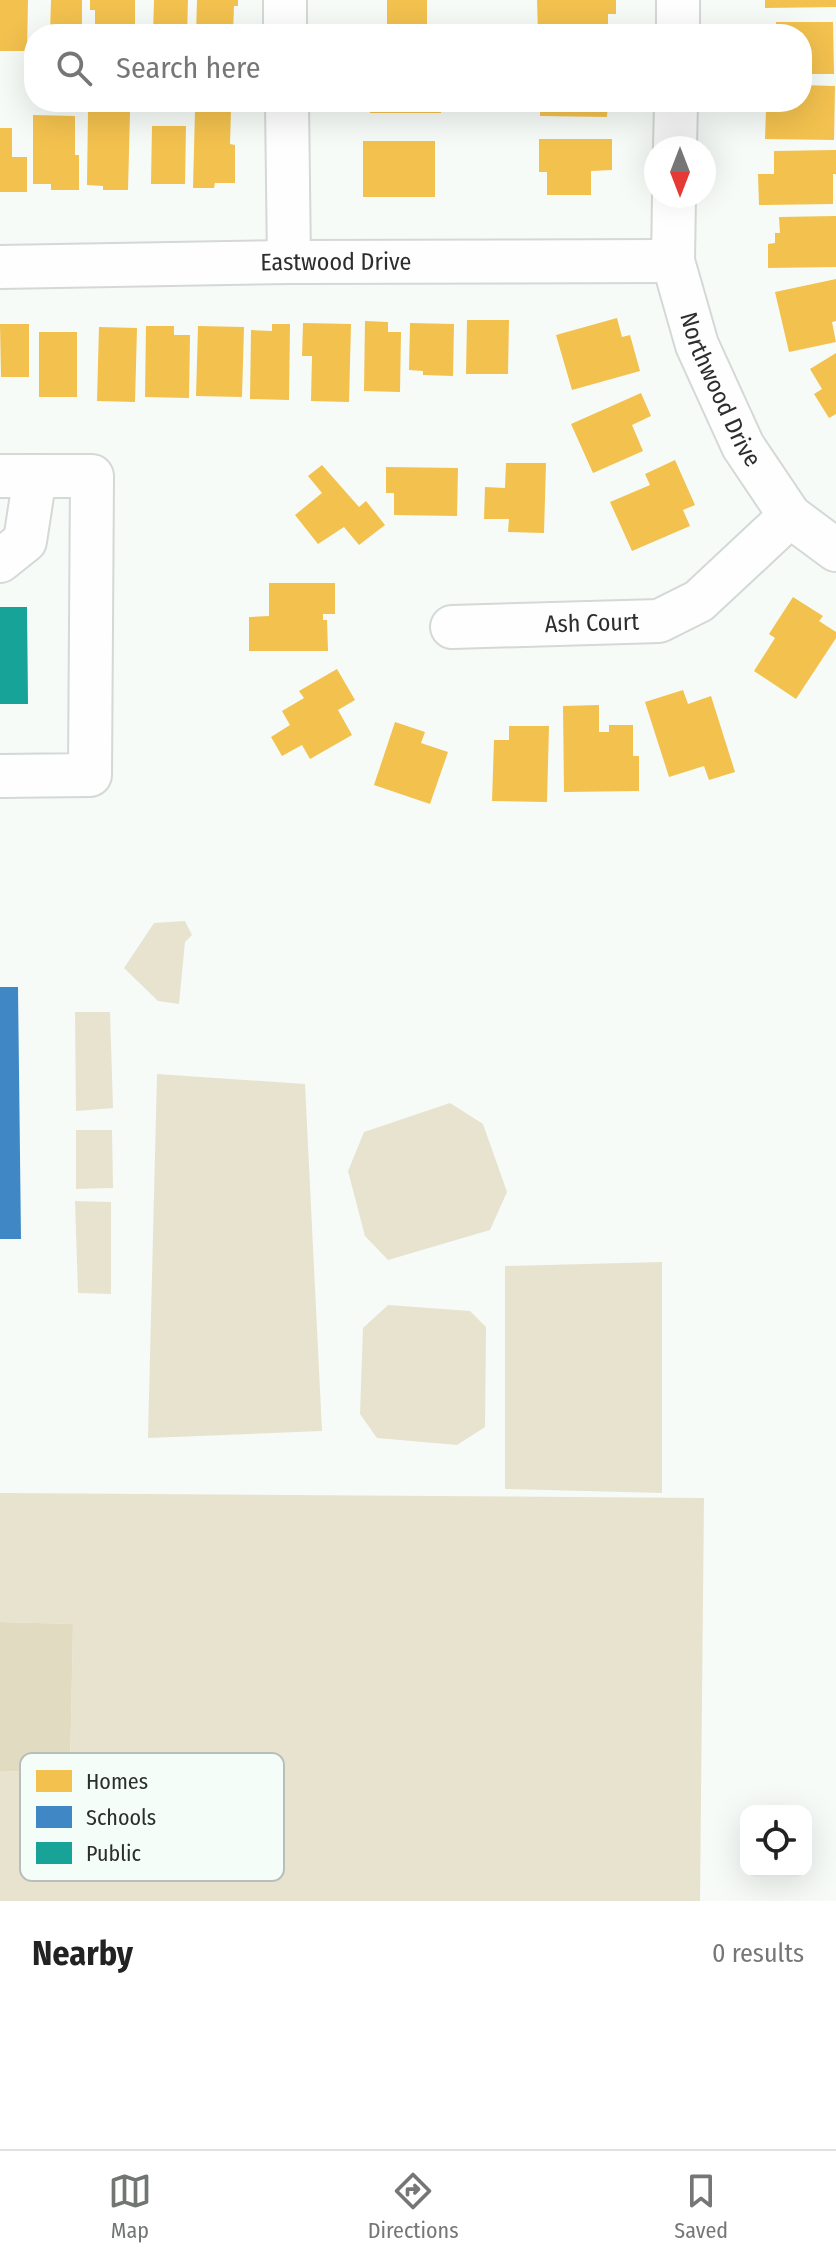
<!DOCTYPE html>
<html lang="en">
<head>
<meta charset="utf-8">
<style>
	body { margin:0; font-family:"Fira Sans Condensed",sans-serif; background:#f2f2f2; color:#222 }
	.controls { position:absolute; right:24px; bottom:24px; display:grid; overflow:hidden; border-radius:16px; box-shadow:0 8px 32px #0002 }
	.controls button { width:72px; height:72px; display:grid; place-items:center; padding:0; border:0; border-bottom:2px solid #e0e0e0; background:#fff; color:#222; font:40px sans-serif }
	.compass { position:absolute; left:644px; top:136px; width:72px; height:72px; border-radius:50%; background:#fff; box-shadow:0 8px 32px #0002; rotate:180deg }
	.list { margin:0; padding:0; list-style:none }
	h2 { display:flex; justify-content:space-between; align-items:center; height:104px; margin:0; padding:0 32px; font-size:34px }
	h2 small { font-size:26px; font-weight:400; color:#767676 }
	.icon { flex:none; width:44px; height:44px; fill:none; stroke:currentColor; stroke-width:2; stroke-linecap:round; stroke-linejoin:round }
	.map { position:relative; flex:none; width:836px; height:1901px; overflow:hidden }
	.search { position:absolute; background:#fff; box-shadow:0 8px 32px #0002; left:24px; right:24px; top:24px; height:88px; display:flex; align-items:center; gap:20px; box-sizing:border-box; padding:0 28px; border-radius:32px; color:#767676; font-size:30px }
	.sheet { height:248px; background:#fff }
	nav { display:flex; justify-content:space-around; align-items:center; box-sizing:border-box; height:112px; border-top:2px solid #e0e0e0; background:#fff; font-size:22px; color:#767676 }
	nav a { display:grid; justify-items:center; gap:4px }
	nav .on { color:#727673 }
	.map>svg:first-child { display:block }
	.green { fill:#e7e3cf }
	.forest { fill:#e1dbc1 }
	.homes { fill:#f2c14e }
	.schools { fill:#3f88c5 }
	.public { fill:#17a398 }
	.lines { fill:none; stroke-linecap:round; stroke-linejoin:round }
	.minor-casing { stroke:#d4d8d6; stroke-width:46 }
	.minor { stroke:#fefefe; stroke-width:42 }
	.labels { text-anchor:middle; stroke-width:8; stroke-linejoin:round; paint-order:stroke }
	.street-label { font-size:24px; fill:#2b2e2c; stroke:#f4fdf7 }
	.key { fill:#f4fdf7; stroke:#b8bfba; stroke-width:2 }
	.key-label { font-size:22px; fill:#2b2e2c }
</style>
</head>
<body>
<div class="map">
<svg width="836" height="1901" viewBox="0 0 836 1901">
	<rect width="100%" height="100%" fill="#f6fbf8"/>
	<path class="green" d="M185,921L192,935L185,942L179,1004L158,1001L124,968L154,923Z
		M75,1012H110L113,1108L76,1111Z
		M157,1074L305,1084L322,1431L148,1438Z
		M450,1103L483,1124L507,1192L490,1230L388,1260L365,1236L348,1171L364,1132Z
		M76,1130H112L113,1188L76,1189Z
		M75,1201L111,1202V1294L78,1293Z
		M662,1262V1493L505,1489V1266Z
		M388,1305L470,1311L486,1327L485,1427L457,1445L377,1438L360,1414L363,1328Z
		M0,1493L704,1498L700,1901H0V1771L70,1772L73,1624L0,1622Z"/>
	<path class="forest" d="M0,1622L73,1624L70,1772L0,1771Z"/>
	<path class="homes" d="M0,0H28L27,51H0Z
		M51,0H82V34H50Z
		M90,0H135V34H95V10H90Z
		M154,0H188L187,34H153Z
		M197,0H238V6H234L233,34H196Z
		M387,0H427V28H387Z
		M537,0H616V14H608V34H538Z
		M765,0H836V7L765,8Z
		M776,22H833L834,74H802V34H776Z
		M802,85L835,86L834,140L765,139L766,109H775L776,102H802Z
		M370,102H441V113H370Z
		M540,102H608L607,117L540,116Z
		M195,110H231L230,144L235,145V183H215L214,188H193Z
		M88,111L130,112L128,190H103V186L87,185Z
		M33,115L75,116V155H79V190H51V184H33Z
		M152,126H186L185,184H151Z
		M0,128H12V157H27V192H0Z
		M539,139H612V170L591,171V195H547V172H539Z
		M363,141H435V197H363Z
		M836,150V174H833V204L759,205L758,174H774V151Z
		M836,216V267L768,268V244L775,243V233H780L779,217Z
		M836,279V321L832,322L836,342L789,352L775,292Z
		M617,318L622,337L630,335L640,371L572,390L556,335Z
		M467,320H509L508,374H466Z
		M365,321L388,322V332H401L400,392L364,391Z
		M303,323L351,324L349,402L311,401L312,356H302Z
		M410,323L454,324L453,376L423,375V371L409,370Z
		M0,324H29V377H1Z
		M272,324H290L289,400L250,399L251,330L272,331Z
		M146,326H174V335H190L189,398L145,397Z
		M198,326L244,327L242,397L196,396Z
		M99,327L137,328L135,402L97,401Z
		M39,332H77V397H39Z
		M836,353V414L829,418L814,394L822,389L810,369Z
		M641,393L651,416L632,425L643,451L593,473L571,424Z
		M675,460L695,505L683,510L690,526L632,551L610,502L650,485L645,474Z
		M506,463H546L544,533L508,532L509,519H484L485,487L505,488Z
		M322,465L359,507L366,501L385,525L359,545L344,527L318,544L295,515L322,493L308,476Z
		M386,467L458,468L457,516L394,515V493H386Z
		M269,583H335V614H323V620H327L328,651H249V617L269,616Z
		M793,597L823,616L819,621L836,632V638L796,699L754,671L775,638L769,634Z
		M337,669L355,700L338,710L352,735L310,759L302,745L282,756L271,737L290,725L282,711L304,698L299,691Z
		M683,690L688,704L711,696L735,772L709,780L704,766L669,777L645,702Z
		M599,705V732H609V725H633V756H639V791L564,792L563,706Z
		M395,722L425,732L421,743L448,752L430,804L374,785Z
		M509,726H549L547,802L492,801L494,740H509Z"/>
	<path class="schools" d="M0,987H18L21,1239H0Z"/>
	<path class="public" d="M0,607H27L28,704H0Z"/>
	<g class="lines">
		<defs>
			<g id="minor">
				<path d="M285,0V34"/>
				<path d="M678,34V0"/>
				<path d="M287,102L289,262"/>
				<path d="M675,148L676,102"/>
				<path id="s1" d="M674,196L673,261L697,345L743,446L790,516L836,550"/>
				<path id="s2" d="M0,267L289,262L673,261"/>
				<path d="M0,476H92L90,775L0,776"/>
				<path d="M0,561L25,541L35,476"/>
				<path id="s3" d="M452,627L659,621L699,601L790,516"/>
			</g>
		</defs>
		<use href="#minor" class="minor-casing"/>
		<use href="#minor" class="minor"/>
	</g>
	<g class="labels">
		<g class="street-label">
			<text dy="8" stroke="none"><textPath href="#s2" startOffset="336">Eastwood Drive</textPath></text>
			<text dy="8" stroke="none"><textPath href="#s1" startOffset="202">Northwood Drive</textPath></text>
			<text dy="8" stroke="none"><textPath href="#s3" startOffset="140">Ash Court</textPath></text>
		</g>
	</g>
	<rect x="20" y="1753" width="264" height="128" rx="12" class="key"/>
	<rect x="36" y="1770" width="36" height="22" fill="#f2c14e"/>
	<rect x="36" y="1806" width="36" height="22" fill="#3f88c5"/>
	<rect x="36" y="1842" width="36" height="22" fill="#17a398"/>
	<g class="key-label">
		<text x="86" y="1789">Homes</text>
		<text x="86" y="1825">Schools</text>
		<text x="86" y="1861">Public</text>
	</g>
</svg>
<div class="controls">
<button><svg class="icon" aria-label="locate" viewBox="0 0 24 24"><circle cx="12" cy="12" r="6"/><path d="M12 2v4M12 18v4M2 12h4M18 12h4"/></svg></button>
</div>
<svg class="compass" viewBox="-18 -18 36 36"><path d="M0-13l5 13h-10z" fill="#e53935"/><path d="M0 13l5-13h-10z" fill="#767676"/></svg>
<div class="search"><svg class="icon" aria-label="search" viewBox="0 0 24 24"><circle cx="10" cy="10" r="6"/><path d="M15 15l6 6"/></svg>Search here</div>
</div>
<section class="sheet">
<h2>Nearby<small>0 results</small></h2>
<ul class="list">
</ul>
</section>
<nav>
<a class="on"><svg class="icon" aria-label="map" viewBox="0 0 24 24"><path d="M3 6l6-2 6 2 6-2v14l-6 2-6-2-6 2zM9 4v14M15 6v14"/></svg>Map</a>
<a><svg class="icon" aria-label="directions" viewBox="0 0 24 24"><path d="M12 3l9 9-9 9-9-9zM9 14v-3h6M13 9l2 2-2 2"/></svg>Directions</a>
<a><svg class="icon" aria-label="saved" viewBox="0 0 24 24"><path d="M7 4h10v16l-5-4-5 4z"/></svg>Saved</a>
</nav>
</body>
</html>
